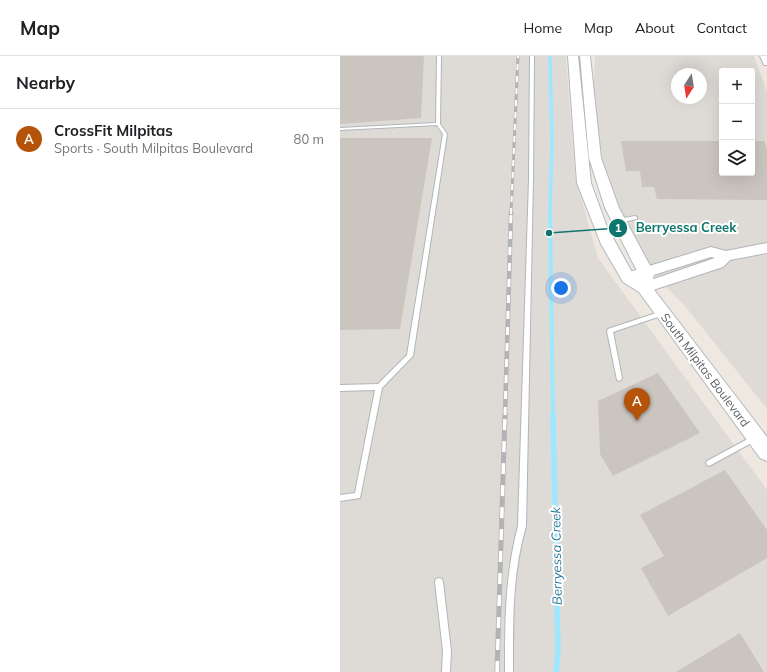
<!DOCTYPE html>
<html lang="en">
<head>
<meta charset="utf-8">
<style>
	body { margin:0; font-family:Mulish,sans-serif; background:#f6f6f6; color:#202124 }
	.controls { position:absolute; right:12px; top:12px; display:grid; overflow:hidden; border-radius:4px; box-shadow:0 4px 16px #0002 }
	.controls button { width:36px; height:36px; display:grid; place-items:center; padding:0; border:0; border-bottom:1px solid #e0e0e0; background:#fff; color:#202124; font:20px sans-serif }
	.compass { position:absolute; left:331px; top:12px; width:36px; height:36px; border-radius:50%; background:#fff; box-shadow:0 4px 16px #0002; rotate:192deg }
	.you { position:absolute; left:221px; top:232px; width:14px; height:14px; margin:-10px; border:3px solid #fff; border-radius:50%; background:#1a73e8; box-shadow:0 0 0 6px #1a73e833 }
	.badge { display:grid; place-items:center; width:26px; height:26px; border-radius:50%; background:#b45309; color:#fff; font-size:13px; font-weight:700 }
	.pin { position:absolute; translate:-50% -33px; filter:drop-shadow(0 1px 2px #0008) }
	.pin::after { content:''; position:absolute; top:21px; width:14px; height:12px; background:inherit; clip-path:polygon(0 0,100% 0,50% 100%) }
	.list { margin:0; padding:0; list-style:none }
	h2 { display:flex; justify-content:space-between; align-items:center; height:52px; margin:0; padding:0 16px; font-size:17px }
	h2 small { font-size:13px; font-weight:400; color:#757577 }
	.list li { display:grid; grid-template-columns:26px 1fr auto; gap:12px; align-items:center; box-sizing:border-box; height:60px; padding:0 16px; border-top:1px solid #e0e0e0 }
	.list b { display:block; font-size:15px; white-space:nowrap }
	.list p { margin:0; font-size:13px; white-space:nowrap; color:#757577 }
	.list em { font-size:13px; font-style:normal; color:#757577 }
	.icon { flex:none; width:22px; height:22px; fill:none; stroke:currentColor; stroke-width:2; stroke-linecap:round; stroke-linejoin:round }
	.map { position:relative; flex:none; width:427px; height:616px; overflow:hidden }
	header { display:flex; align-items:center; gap:24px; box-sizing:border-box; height:56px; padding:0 20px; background:#fff; border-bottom:1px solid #e0e0e0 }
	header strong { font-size:19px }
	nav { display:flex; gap:22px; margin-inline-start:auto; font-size:14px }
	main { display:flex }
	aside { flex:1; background:#fff }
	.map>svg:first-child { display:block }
	.industrial { fill:#dedad5; fill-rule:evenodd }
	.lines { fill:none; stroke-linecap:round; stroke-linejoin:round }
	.stream-far2 { stroke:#9ee8ff; stroke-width:3.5 }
	.stream-far1 { stroke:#9ee8ff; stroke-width:4 }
	.stream { stroke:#9ee8ff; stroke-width:5.5 }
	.building { fill:#cbc5bf }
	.service-casing { stroke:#b1b6b9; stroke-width:2 }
	.minor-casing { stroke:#b1b6b9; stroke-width:2 }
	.tertiary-casing { stroke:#b1b6b9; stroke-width:2 }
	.secondary-casing { stroke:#b2b8bd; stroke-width:2 }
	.service { fill:#fff; fill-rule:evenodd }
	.minor { fill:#fff; fill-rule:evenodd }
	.tertiary { fill:#fff; fill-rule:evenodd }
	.secondary { fill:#fff; fill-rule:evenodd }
	.rail-far2-casing { stroke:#b2b3b4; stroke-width:3 }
	.rail-far1-casing { stroke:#b2b3b4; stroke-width:4.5 }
	.rail-casing { stroke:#b2b3b4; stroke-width:5 }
	.rail-far2 { stroke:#fff; stroke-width:2; stroke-dasharray:6; stroke-linecap:butt }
	.rail-far1 { stroke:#fff; stroke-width:3; stroke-dasharray:8; stroke-linecap:butt }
	.rail { stroke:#fff; stroke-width:3.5; stroke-dasharray:11; stroke-linecap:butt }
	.labels { text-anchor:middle; stroke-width:4; stroke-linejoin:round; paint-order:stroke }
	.street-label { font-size:12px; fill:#595f63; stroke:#fff }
	.water-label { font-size:13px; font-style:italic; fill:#2d7b9f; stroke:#fff }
	.leader { fill:none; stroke:#0f766e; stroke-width:1.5 }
	.callout-dot { fill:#0f766e; stroke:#fff; stroke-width:1.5 }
	.mark-label { font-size:12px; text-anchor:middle; font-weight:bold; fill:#fff }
	.callout-label { font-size:13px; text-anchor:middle; font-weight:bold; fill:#0f766e; stroke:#fff; stroke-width:4; stroke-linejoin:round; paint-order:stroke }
</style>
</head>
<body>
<header>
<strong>Map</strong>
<nav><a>Home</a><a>Map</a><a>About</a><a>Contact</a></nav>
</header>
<main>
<aside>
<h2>Nearby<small></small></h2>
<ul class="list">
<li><span class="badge">A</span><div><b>CrossFit Milpitas</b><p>Sports · South Milpitas Boulevard</p></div><em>80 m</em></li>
</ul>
</aside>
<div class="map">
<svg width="427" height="616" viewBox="0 0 427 616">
	<rect width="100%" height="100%" fill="#eee8e0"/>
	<path class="industrial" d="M0,0H226L235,120L258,202L427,434V616H0Z
		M255,0H414L427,36V353L345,250L281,185L252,68ZM382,15H412V117H382ZM337,18H361V42H337Z"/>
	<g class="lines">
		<path class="stream-far2" d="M210,158L212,86L210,0"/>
		<path class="stream-far1" d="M210,157L213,359"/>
		<path class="stream" d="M213,358L218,594L216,616"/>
	</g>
	<path class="building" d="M0,0H84L81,62L0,68Z
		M0,82H92L60,273L0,274Z
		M281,85H382V117H412V85H424L427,93V144L317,143L314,131H302L300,115H286Z
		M318,317L360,377L273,420L260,398L258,345Z
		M385,414L427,474V502L328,560L301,512L324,500L300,459Z
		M400,577L424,616H336Z"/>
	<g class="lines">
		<defs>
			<path id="service" d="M97,0H101L100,68L107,78L73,300L42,332L20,442L0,445V439L15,437L35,334L0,335V329L38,328L67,299L103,78L97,69L0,74V72L96,67Z
				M190,0H194L193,123L186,470C172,519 173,565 173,616H165C165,565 165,519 178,470L189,123Z
				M295,160L297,161V163L278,167L275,165L278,163Z
				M322,255H324L325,257L324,259L273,276L282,322L281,324L279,325L277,324L267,275L268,273Z
				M415,379L417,380L418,382L417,384L371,409L369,410L367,409L366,407L367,405Z
				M99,522L102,523L103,526L111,595L110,616H102L103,595L95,526L96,523Z"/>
			<path id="minor" d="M420,0H427V9H424Z"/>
			<path id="tertiary" d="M427,187V197L390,204L383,211L304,237L299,236L297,232L299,228L375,202L371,201L288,227L283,226L281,222L283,218L371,191L386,195Z"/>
			<path id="secondary" d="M228,0H238L251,127L267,171L293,218L298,221V217L265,152L249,102L240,0H250L261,102L279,152L314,217L312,231L427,381V405L420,402L299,236L283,226L261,188L237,127Z"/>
		</defs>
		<use href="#service" class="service-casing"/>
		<use href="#minor" class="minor-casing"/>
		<use href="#tertiary" class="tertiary-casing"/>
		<use href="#secondary" class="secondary-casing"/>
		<use href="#service" class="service"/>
		<use href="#minor" class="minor"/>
		<use href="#tertiary" class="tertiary"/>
		<use href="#secondary" class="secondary"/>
		<defs>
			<path id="rail-far2" d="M171,158L178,0"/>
			<path id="rail-far1" d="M165,359L171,157"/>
			<path id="rail" d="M157,616L165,358"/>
		</defs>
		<use href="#rail-far2" class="rail-far2-casing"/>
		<use href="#rail-far1" class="rail-far1-casing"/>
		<use href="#rail" class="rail-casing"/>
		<use href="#rail-far2" class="rail-far2"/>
		<use href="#rail-far1" class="rail-far1"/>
		<use href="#rail" class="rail"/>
	</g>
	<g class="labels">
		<g class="street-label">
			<text transform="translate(365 314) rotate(53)" y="4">South Milpitas Boulevard</text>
		</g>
		<g class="water-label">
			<text transform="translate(216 500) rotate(-91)" y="5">Berryessa Creek</text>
		</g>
	</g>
	<path class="leader" d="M209 177L278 172"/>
	<g class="callout-dot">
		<circle cx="209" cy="177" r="4"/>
		<circle cx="278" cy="172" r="10"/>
	</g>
	<g class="mark-label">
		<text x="278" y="176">1</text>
	</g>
	<g class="callout-label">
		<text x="346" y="176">Berryessa Creek</text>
	</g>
</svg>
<div class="controls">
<button>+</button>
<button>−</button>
<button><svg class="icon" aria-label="layers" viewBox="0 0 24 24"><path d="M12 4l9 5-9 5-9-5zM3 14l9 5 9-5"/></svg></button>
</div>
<svg class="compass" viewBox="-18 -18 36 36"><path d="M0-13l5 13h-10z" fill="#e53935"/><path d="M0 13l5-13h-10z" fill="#757577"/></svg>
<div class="you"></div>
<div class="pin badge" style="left:297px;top:365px">A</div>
</div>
</main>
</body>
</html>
